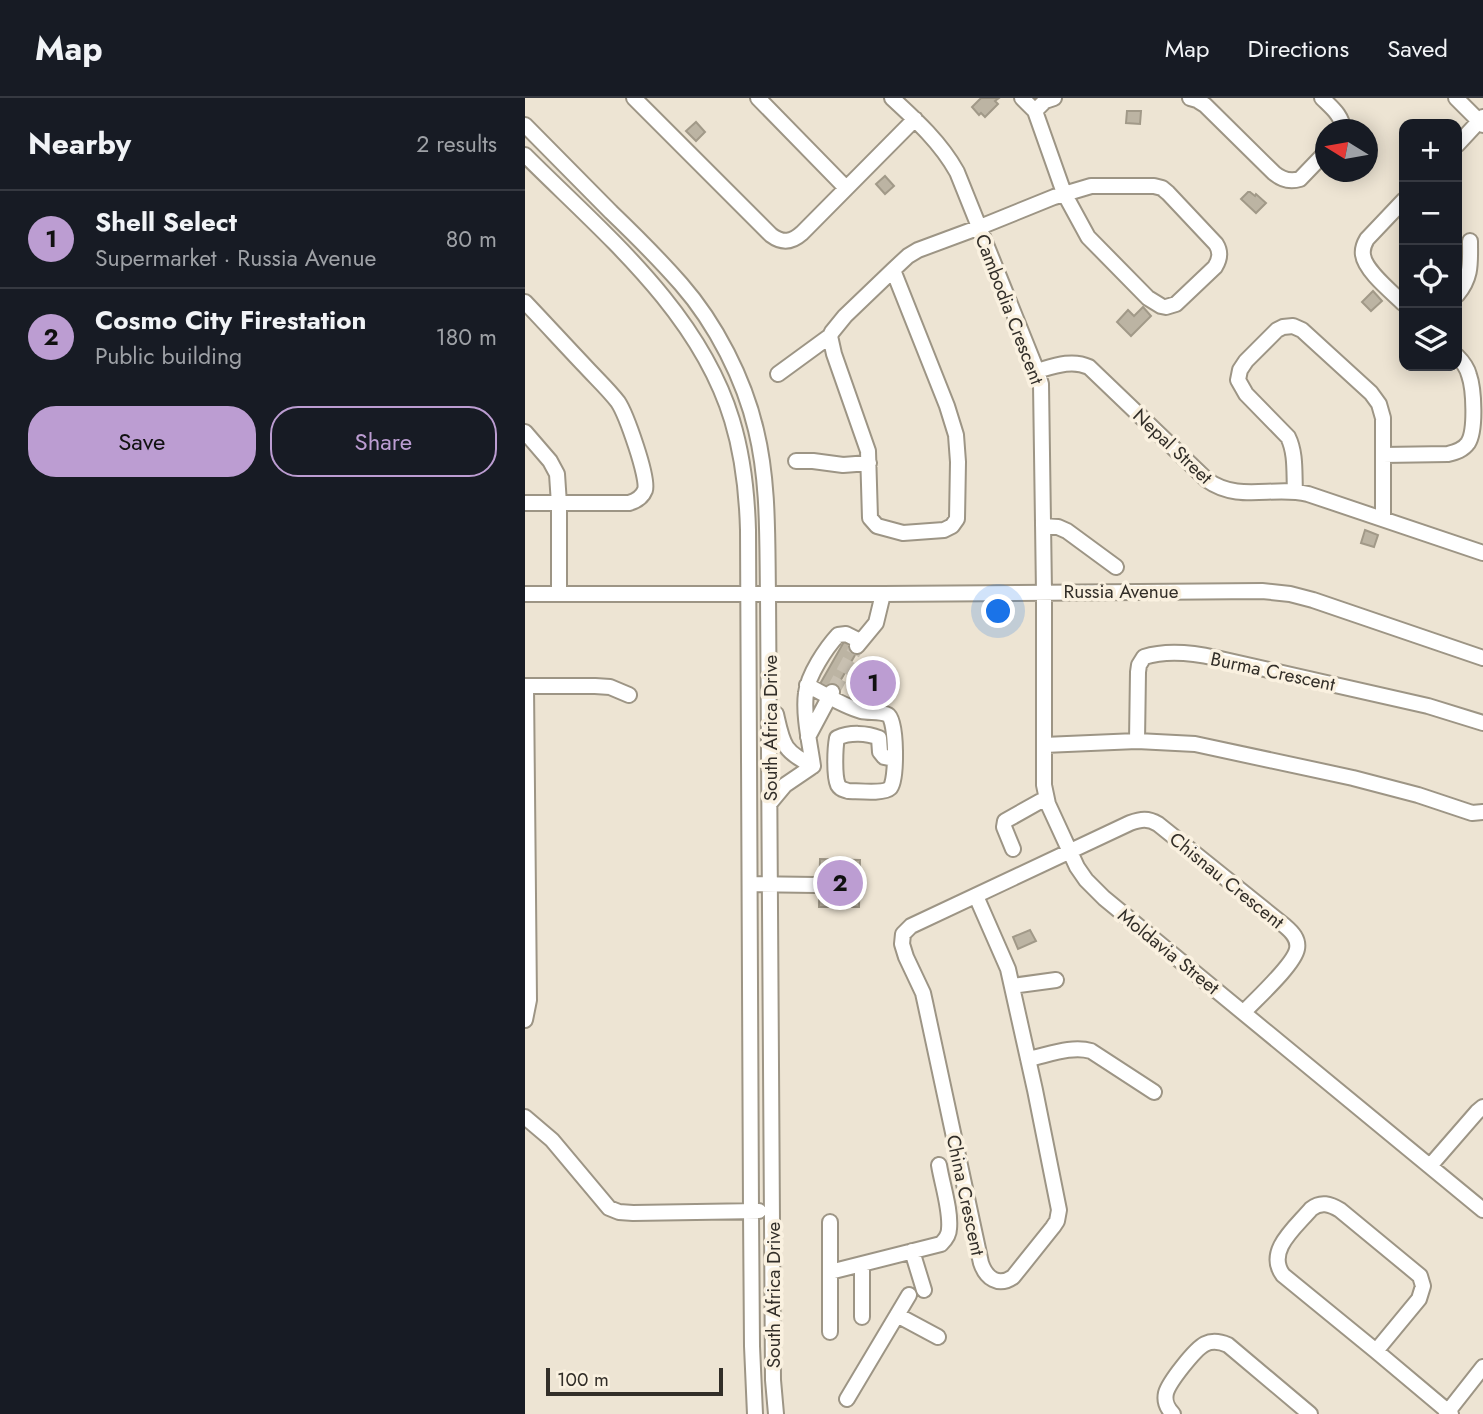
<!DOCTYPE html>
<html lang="en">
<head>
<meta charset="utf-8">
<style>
	body { margin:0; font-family:Jost,sans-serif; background:#20242c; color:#f1f3f6 }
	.controls { position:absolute; right:21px; top:21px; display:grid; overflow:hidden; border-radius:14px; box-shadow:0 4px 18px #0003 }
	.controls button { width:63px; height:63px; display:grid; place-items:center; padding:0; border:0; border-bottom:2px solid #363941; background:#171b24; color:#f1f3f6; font:35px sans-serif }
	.compass { position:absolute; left:790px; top:21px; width:63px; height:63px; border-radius:50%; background:#171b24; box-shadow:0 4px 18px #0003; rotate:281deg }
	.scale { position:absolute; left:21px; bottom:18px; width:177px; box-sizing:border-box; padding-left:7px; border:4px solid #322e28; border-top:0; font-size:19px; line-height:24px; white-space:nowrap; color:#322e28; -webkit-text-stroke:5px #faf1e0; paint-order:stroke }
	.you { position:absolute; left:474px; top:514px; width:24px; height:24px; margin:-18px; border:5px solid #fff; border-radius:50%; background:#1a73e8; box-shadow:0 0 0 10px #1a73e833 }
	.badge { display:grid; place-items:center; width:46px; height:46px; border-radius:50%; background:#bc9dd2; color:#111; font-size:23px; font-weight:700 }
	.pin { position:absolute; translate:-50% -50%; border:4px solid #fff; box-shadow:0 2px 7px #0006 }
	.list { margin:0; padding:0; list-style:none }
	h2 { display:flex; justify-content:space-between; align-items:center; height:91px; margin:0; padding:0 28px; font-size:30px }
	h2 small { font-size:23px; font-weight:400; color:#9ea1a6 }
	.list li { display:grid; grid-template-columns:46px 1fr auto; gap:21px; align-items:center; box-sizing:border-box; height:98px; padding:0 28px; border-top:2px solid #363941 }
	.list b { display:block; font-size:26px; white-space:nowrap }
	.list p { margin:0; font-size:23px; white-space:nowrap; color:#9ea1a6 }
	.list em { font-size:23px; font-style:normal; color:#9ea1a6 }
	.actions { display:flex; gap:14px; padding:21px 28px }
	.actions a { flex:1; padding:16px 0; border:2px solid #bc9dd2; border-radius:28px; text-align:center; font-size:24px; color:#bc9dd2 }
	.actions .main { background:#bc9dd2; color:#111 }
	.icon { flex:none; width:38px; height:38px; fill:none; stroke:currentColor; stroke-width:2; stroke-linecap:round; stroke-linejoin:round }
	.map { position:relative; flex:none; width:958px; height:1316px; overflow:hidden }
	header { display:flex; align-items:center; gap:42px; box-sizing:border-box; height:98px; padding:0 35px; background:#171b24; border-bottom:2px solid #363941 }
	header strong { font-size:33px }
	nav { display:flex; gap:38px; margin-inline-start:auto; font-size:24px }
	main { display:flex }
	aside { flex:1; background:#171b24 }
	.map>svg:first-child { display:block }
	.building { fill:#bcb4a3; stroke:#a19988; stroke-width:2 }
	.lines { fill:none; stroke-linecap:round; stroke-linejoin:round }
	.minor-tunnel { stroke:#c8c0b1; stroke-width:14; stroke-dasharray:14 7; stroke-linecap:butt }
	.minor-casing { stroke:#9d9585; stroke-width:18 }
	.minor { stroke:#fff; stroke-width:14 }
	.labels { text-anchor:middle; stroke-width:7; stroke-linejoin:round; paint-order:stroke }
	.street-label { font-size:19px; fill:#322e28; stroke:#faf1e0 }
</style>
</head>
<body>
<header>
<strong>Map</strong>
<nav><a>Map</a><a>Directions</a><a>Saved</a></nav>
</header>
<main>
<aside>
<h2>Nearby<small>2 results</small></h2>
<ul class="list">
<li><span class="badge">1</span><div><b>Shell Select</b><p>Supermarket · Russia Avenue</p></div><em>80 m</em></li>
<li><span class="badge">2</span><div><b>Cosmo City Firestation</b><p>Public building</p></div><em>180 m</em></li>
</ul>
<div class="actions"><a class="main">Save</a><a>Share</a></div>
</aside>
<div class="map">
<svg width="958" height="1316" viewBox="0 0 958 1316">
	<rect width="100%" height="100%" fill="#ede4d3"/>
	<path class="building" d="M456,0H474L470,3L473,6L460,19L456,15L454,17L447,9Z
		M602,13H616L615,26L601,25Z
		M171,24L180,34L171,43L161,33Z
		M360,78L369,88L360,96L351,86Z
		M723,94H725L730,98L731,96L741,105L731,115L716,101Z
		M848,193L857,203L846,213L837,204Z
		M618,209L626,218L606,238L592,224L603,212L609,218Z
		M840,432L853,437L849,449L836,445Z
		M320,542L334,550L309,594L295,586Z
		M295,761L335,762L334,809H294Z
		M505,832L511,843L493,851L488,839Z"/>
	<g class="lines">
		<path class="minor-tunnel" d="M308,593L332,548"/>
		<defs>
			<path id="minor" d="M109,0L246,137C258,146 267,144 277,135L390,21
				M233,0L321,90
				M367,0C391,22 416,45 432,74L512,273L516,286L519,494V687L523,706L552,769L561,782L579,800L958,1112
				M665,0L672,2L680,7L749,75C757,82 765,84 775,81L800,55
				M797,0C806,9 818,18 818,32
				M931,0L958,27
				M510,13L520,3L529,0
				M0,27C29,56 57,85 86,114C110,137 134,161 156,186C191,226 219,281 231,332C244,385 242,442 243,496L248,1282L251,1316
				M932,47L958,19
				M0,57C78,135 174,213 207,322C218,358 222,395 223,432L226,1113L227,1248L230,1316
				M879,102L842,141C839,146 837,151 838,157C840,173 868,195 879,206
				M368,172L422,308L431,337L433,364L432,421L427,428L419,432L378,435L352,428L345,420L343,353L309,256L305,238L307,234L320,218L368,172L383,158L393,152L455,129L529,99L566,88H629L637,90L643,95L691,146C696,154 695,161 690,169L651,206L641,209L636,208L623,200L563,139L539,95L510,13L497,0
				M932,197C947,179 945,165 945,143
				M0,204C20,225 40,247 60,268C71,280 83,291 93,304C101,316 124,380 120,392C117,400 111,403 104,405H0
				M512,273C529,268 547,261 564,269L682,382C714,405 749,387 783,396L958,455
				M253,276L305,238
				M0,334L25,363L32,376L34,406V496
				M858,357L923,356C931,354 938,352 943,345C951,333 949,291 944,277C942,269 938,264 932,258
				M271,363H288L318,367L344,365
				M770,393C769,375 771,355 763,339L721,296L713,282L715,272L721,263L752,232L758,229L768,228L777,232L846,295L854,306L858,320V421
				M518,428L533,429L542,433L591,469
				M0,496H358L737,493L765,496L788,502L958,560
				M332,548L351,525L358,496
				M282,587C297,595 320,609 336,613C344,615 356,613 363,617C372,622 372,684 365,690C359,696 332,693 323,693C318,691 316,692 313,687C309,678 310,650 312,640C325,634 342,635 354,640L355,654L359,659L369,661
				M0,588H70L85,589L104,597
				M251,616C258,647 258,653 288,668
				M283,639L307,594
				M612,643L613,574L614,567L619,559C641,552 669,555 691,560L903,608L958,625
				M519,647L612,643L670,646L828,680L893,697L947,715L958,714
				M288,668C285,646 278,617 281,595C283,577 301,550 313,537L321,536L335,543
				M245,705L260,687L288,668
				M488,751L479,729L480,723L521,700
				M225,786L291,787
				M451,798L483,871L510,992L534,1112L532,1123L528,1129L488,1179C473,1189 461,1180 456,1165L400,904L398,895L381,859L377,846L378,836L386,828L605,725C616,721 623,720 633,726L760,828C767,834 774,841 772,851C769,867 731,901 719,914
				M487,888L531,882
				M0,922L4,902L1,588
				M503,961C523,957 547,947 566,953L629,994
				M0,1019L27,1042L84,1110L94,1114L108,1115L234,1113
				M905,1068L952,1014L958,1009
				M387,1153L399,1192
				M305,1174L416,1146C421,1141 424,1137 424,1131C426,1112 417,1086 414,1067
				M372,1217L413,1239
				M337,1219V1166
				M305,1234V1124
				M851,1253L894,1201L898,1188L895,1178L815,1112C805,1106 796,1103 786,1111C771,1129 740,1153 758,1177L851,1253L926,1316
				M322,1301L384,1197
				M648,1316C642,1310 639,1304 641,1295C644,1284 670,1251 680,1246C688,1242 696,1244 703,1247L785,1316
				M921,1316L958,1269"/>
		</defs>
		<use href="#minor" class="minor-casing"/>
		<use href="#minor" class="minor"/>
	</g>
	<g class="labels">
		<g class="street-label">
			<text transform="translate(485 211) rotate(69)" y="7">Cambodia Crescent</text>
			<text transform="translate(648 348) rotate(43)" y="7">Nepal Street</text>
			<text x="596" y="500">Russia Avenue</text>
			<text transform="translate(748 573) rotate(12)" y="7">Burma Crescent</text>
			<text transform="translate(245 630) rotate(-90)" y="7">South Africa Drive</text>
			<text transform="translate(702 782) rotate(39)" y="7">Chisnau Crescent</text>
			<text transform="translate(644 853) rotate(39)" y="7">Moldavia Street</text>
			<text transform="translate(441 1097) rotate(78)" y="7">China Crescent</text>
			<text transform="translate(248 1197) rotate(-90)" y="7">South Africa Drive</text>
		</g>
	</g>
</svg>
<div class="controls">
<button>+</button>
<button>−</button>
<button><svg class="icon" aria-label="locate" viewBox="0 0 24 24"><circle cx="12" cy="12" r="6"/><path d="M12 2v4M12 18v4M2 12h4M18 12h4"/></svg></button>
<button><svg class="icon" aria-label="layers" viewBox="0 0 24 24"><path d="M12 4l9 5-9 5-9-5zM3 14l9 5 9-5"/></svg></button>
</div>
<svg class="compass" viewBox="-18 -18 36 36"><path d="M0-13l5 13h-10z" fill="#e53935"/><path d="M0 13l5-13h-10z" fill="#9ea1a6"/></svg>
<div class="scale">100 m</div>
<div class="you"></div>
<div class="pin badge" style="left:348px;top:585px">1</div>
<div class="pin badge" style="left:315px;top:785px">2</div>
</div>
</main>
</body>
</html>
